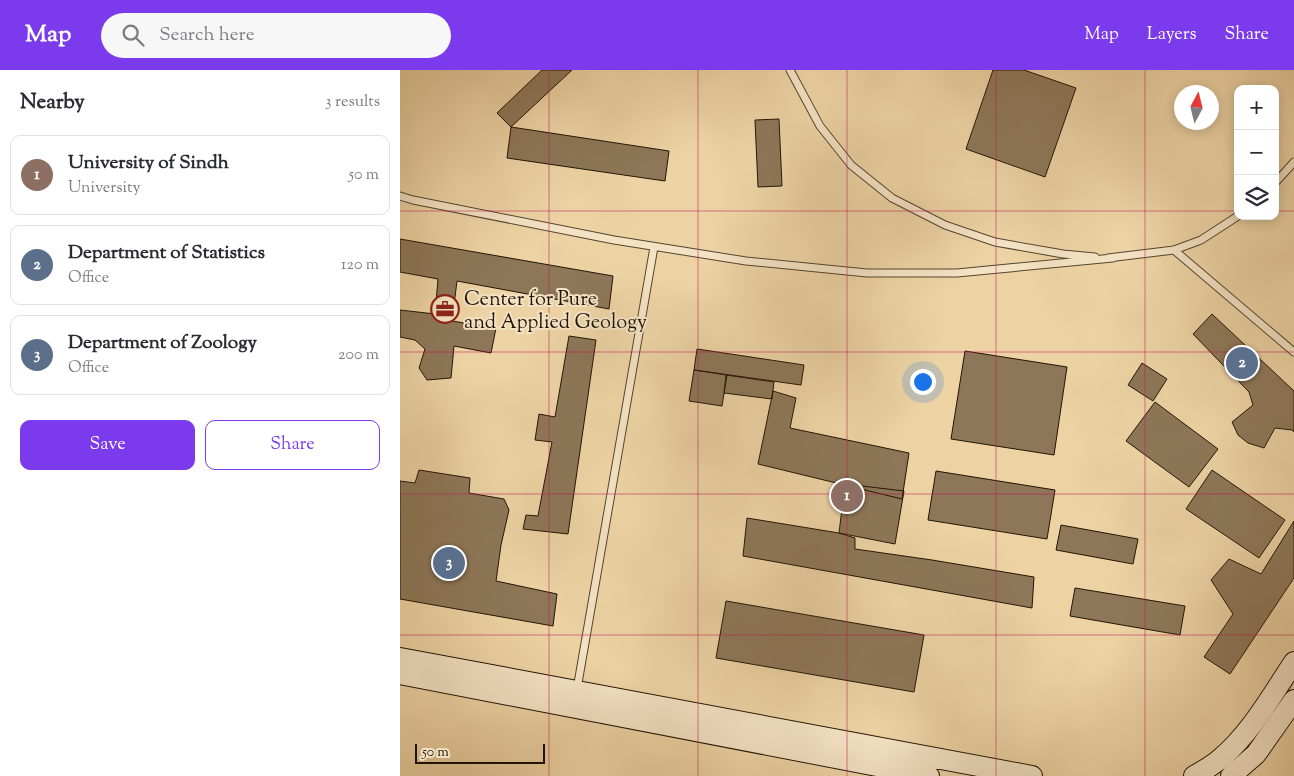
<!DOCTYPE html>
<html lang="en">
<head>
<meta charset="utf-8">
<style>
	body { margin:0; font-family:"Sorts Mill Goudy",serif; background:#f7f7f7; color:#2b2b33 }
	.controls { position:absolute; right:15px; top:15px; display:grid; overflow:hidden; border-radius:10px; box-shadow:0 2px 12px #0003 }
	.controls button { width:45px; height:45px; display:grid; place-items:center; padding:0; border:0; border-bottom:1px solid #e1e1e2; background:#fff; color:#2b2b33; font:25px sans-serif }
	.compass { position:absolute; left:774px; top:15px; width:45px; height:45px; border-radius:50%; background:#fff; box-shadow:0 2px 12px #0003; rotate:7deg }
	.scale { position:absolute; left:15px; bottom:12px; width:130px; box-sizing:border-box; padding-left:5px; border:2px solid #241405; border-top:0; font-size:14px; line-height:18px; white-space:nowrap; color:#241405; -webkit-text-stroke:4px #f3e2c4; paint-order:stroke }
	.you { position:absolute; left:522px; top:311px; width:18px; height:18px; margin:-12px; border:4px solid #fff; border-radius:50%; background:#1a73e8; box-shadow:0 0 0 8px #1a73e833 }
	.badge { display:grid; place-items:center; width:32px; height:32px; border-radius:50%; background:#7c3aed; color:#fff; font-size:16px; font-weight:700 }
	.pin { position:absolute; translate:-50% -50%; border:2px solid #fff; box-shadow:0 1px 5px #0006 }
	.list { margin:0; padding:0; list-style:none }
	h2 { display:flex; justify-content:space-between; align-items:center; height:65px; margin:0; padding:0 20px; font-size:21px }
	h2 small { font-size:16px; font-weight:400; color:#7c7c81 }
	.list li { display:grid; grid-template-columns:32px 1fr auto; gap:15px; align-items:center; box-sizing:border-box; height:80px; margin:0 10px 10px; padding:0 10px; border:1px solid #e1e1e2; border-radius:10px }
	.list b { display:block; font-size:19px; white-space:nowrap }
	.list p { margin:0; font-size:16px; white-space:nowrap; color:#7c7c81 }
	.list em { font-size:16px; font-style:normal; color:#7c7c81 }
	.actions { display:flex; gap:10px; padding:15px 20px }
	.actions a { flex:1; padding:11px 0; border:1px solid #7c3aed; border-radius:10px; text-align:center; font-size:18px; color:#7c3aed }
	.actions .main { background:#7c3aed; color:#fff }
	.icon { flex:none; width:28px; height:28px; fill:none; stroke:currentColor; stroke-width:2; stroke-linecap:round; stroke-linejoin:round }
	.map { position:relative; flex:none; width:894px; height:706px; overflow:hidden }
	header { display:flex; align-items:center; gap:30px; box-sizing:border-box; height:70px; padding:0 25px; background:#7c3aed; color:#fff }
	header strong { font-size:24px }
	nav { display:flex; gap:28px; margin-inline-start:auto; font-size:18px }
	.search { width:350px; height:45px; background:#f7f7f7; display:flex; align-items:center; gap:12px; box-sizing:border-box; padding:0 18px; border-radius:28px; color:#7c7c81; font-size:19px }
	main { display:flex }
	aside { flex:1; background:#fff }
	.map>svg:first-child { display:block }
	.building { fill:#8d7758; stroke:#241405 }
	.lines { fill:none; stroke-linecap:round; stroke-linejoin:round }
	.lane-casing { stroke:#56442d; stroke-width:9 }
	.secondary-casing { stroke:#241405; stroke-width:22 }
	.lane { stroke:#f3e2c4; stroke-width:7 }
	.secondary { stroke:#f3e2c4; stroke-width:20 }
	.grid { fill:none; stroke:#c2185b; stroke-width:1; stroke-opacity:0.55 }
	.labels { text-anchor:middle; stroke-width:4; stroke-linejoin:round; paint-order:stroke }
	.poi-label { font-size:20px; fill:#241405; stroke:#f3e2c4; text-anchor:start }
</style>
</head>
<body>
<header>
<strong>Map</strong>
<div class="search"><svg class="icon" aria-label="search" viewBox="0 0 24 24"><circle cx="10" cy="10" r="6"/><path d="M15 15l6 6"/></svg>Search here</div>
<nav><a>Map</a><a>Layers</a><a>Share</a></nav>
</header>
<main>
<aside>
<h2>Nearby<small>3 results</small></h2>
<ul class="list">
<li><span class="badge" style="background:#8d6e63">1</span><div><b>University of Sindh</b><p>University</p></div><em>50 m</em></li>
<li><span class="badge" style="background:#5c6f8a">2</span><div><b>Department of Statistics</b><p>Office</p></div><em>120 m</em></li>
<li><span class="badge" style="background:#5c6f8a">3</span><div><b>Department of Zoology</b><p>Office</p></div><em>200 m</em></li>
</ul>
<div class="actions"><a class="main">Save</a><a>Share</a></div>
</aside>
<div class="map">
<svg width="894" height="706" viewBox="0 0 894 706">
	<rect width="100%" height="100%" fill="#edd3a4"/>
	<filter id="stains"><feTurbulence type="fractalNoise" baseFrequency=".004" numOctaves="4"/><feColorMatrix values="0 0 0 0 .2 0 0 0 0 .09 0 0 0 0 .02 0 0 0 .5 -.17"/></filter>
	<radialGradient id="worn" r=".72"><stop offset=".6" stop-color="#630" stop-opacity="0"/><stop offset="1" stop-color="#630" stop-opacity=".3"/></radialGradient>
	<path class="building" d="M142,0H172L111,57L97,43Z
		M593,0H624L676,18L645,107L566,79Z
		M379,49L382,116L358,117L355,50Z
		M111,57L269,81L265,111L107,88Z
		M0,169L213,206L209,239L57,211L52,251L96,258L91,283L54,276L51,308L27,310L19,298L25,279L15,270L0,267V240L35,244L38,209L0,202Z
		M812,244L894,321V362L892,360L875,358L864,378L848,373L838,365L832,352L853,335L849,322L793,264Z
		M169,266L196,270L168,464L123,459L126,445L138,446L152,372L135,370L139,344L155,347Z
		M297,279L404,295L401,315L294,300Z
		M565,281L667,297L654,385L551,369Z
		M742,293L767,309L753,331L728,315Z
		M294,300L327,305L322,336L289,331Z
		M326,305L374,312L372,329L324,323Z
		M373,321L396,328L390,358L509,383L502,429L358,394Z
		M755,332L818,379L789,417L726,371Z
		M19,400L70,408L69,423L104,429L109,440L101,475L96,511L157,524L153,556L0,529V411L15,413Z
		M812,400L885,450L859,488L786,439Z
		M536,401L655,420L647,469L528,450Z
		M445,414L504,421L495,474L439,463Z
		M347,448L439,463L455,468V479L532,490L634,507L632,538L343,486Z
		M894,451V508L830,604L804,587L833,544L811,510L829,489L861,504Z
		M661,455L738,469L733,494L656,480Z
		M675,518L785,536L780,565L670,546Z
		M326,531L524,565L514,622L316,588Z"/>
	<g class="lines">
		<defs>
			<path id="lane" d="M390,0L420,56L451,95L492,128L545,155L595,172L663,184L695,187
				M875,113L894,92
				M0,126L13,130L214,170L346,191L467,203H557L713,188
				M774,180L894,282
				M708,188L774,180L801,170L838,146
				M177,619L254,177"/>
			<path id="secondary" d="M0,588L632,706
				M0,604L529,706
				M794,706C803,701 812,696 820,689C851,663 872,625 894,592
				M831,706L856,684L894,630"/>
		</defs>
		<use href="#lane" class="lane-casing"/>
		<use href="#secondary" class="secondary-casing"/>
		<use href="#lane" class="lane"/>
		<use href="#secondary" class="secondary"/>
	</g>
	<path class="grid" d="M149,0V706M298,0V706M447,0V706M596,0V706M745,0V706M0,141H838M875,141H894M0,282H894M0,424H894M0,565H894"/>
	<defs>
		<symbol id="office-ring" viewBox="-11 -11 22 22"><circle r="9.5" fill="#f3e2c4" stroke="#8f2418" stroke-width="1.5"/><path d="M-6-3h4V-5.5h4V-3h4V5H-6ZM-1-4.5V-3h2v-1.5ZM-6 0V1H6V0Z" fill="#8f2418"/></symbol>
	</defs>
	<g fill-rule="evenodd">
		<use href="#office-ring" x="29" y="223" width="32" height="32"/>
	</g>
	<g class="labels">
		<g class="poi-label">
			<text x="64" y="235">Center for Pure<tspan x="64" dy="23">and Applied Geology</tspan></text>
		</g>
	</g>
	<rect width="100%" height="100%" filter="url(#stains)"/>
	<rect width="100%" height="100%" fill="url(#worn)"/>
</svg>
<div class="controls">
<button>+</button>
<button>−</button>
<button><svg class="icon" aria-label="layers" viewBox="0 0 24 24"><path d="M12 4l9 5-9 5-9-5zM3 14l9 5 9-5"/></svg></button>
</div>
<svg class="compass" viewBox="-18 -18 36 36"><path d="M0-13l5 13h-10z" fill="#e53935"/><path d="M0 13l5-13h-10z" fill="#7c7c81"/></svg>
<div class="scale">50 m</div>
<div class="you"></div>
<div class="pin badge" style="left:447px;top:426px;background:#8d6e63">1</div>
<div class="pin badge" style="left:842px;top:293px;background:#5c6f8a">2</div>
<div class="pin badge" style="left:49px;top:493px;background:#5c6f8a">3</div>
</div>
</main>
</body>
</html>
